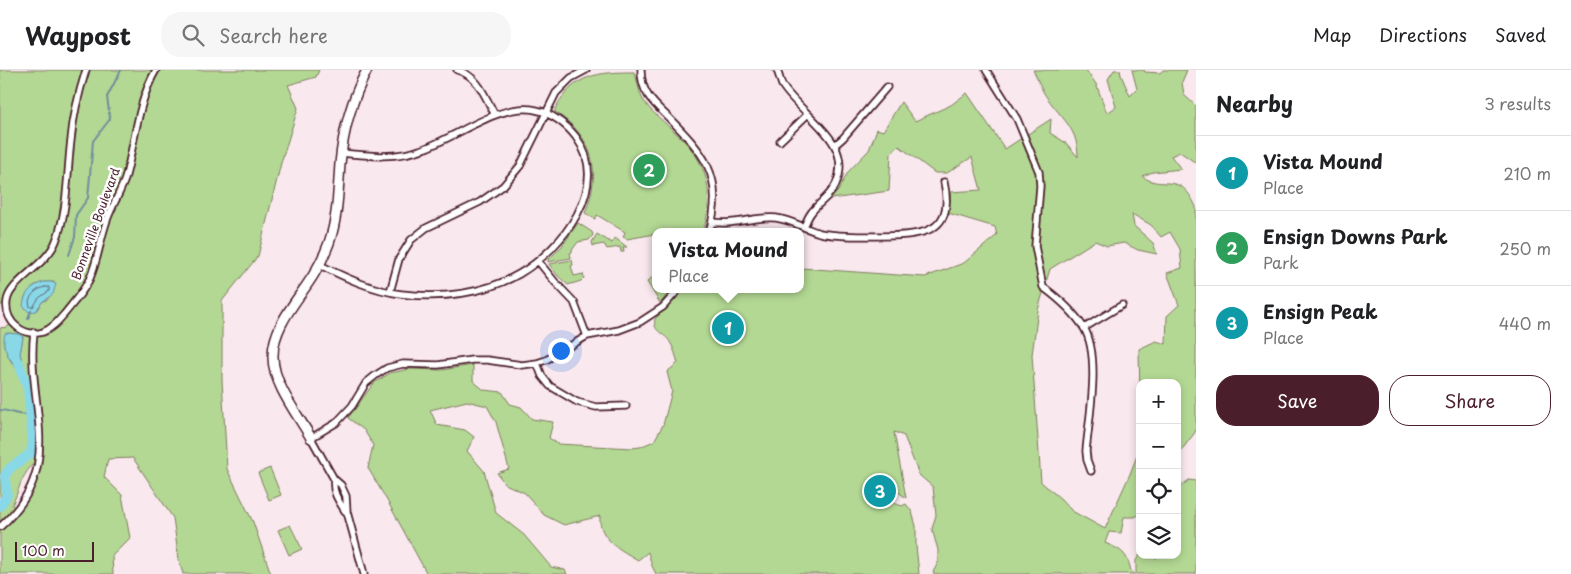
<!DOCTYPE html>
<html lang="en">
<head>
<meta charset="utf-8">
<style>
	body { margin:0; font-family:"Playpen Sans",sans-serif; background:#f6f6f6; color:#202124 }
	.controls { position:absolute; right:15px; bottom:15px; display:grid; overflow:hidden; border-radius:10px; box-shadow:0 2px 8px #0003 }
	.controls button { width:45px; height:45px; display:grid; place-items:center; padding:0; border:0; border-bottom:1px solid #e0e0e0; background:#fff; color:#202124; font:25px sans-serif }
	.scale { position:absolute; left:15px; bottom:12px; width:79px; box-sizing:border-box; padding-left:5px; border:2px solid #4a1f2b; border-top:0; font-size:14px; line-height:18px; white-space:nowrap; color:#4a1f2b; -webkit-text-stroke:4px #fff; paint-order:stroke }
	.you { position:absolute; left:560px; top:280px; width:18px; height:18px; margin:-12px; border:4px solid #fff; border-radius:50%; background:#1a73e8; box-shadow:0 0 0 8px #1a73e833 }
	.badge { display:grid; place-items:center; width:32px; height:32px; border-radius:50%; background:#4a1f2b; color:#fff; font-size:16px; font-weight:700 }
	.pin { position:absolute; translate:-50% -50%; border:2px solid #fff; box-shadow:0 1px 5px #0006 }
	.popup { position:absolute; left:652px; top:158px; width:152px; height:65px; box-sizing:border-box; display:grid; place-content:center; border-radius:10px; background:#fff; filter:drop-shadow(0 1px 4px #0005); font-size:16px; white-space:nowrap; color:#757577 }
	.popup b { font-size:19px; color:#202124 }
	.popup::after { content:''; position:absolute; left:50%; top:100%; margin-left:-10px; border:10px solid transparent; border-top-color:#fff }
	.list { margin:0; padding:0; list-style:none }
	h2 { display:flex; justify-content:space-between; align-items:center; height:65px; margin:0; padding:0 20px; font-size:21px }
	h2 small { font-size:16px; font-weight:400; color:#757577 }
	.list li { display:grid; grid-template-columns:32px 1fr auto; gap:15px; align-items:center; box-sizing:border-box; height:75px; padding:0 20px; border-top:1px solid #e0e0e0 }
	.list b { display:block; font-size:19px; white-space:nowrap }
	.list p { margin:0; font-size:16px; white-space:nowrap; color:#757577 }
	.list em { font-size:16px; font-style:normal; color:#757577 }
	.actions { display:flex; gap:10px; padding:15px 20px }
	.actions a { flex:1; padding:11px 0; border:1px solid #4a1f2b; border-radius:20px; text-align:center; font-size:18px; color:#4a1f2b }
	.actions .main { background:#4a1f2b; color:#fff }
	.icon { flex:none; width:28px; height:28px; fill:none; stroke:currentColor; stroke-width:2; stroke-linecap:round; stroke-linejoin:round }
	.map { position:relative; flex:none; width:1196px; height:504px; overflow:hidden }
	header { display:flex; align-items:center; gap:30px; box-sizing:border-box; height:70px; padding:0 25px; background:#fff; border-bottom:1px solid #e0e0e0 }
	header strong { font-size:24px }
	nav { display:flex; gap:28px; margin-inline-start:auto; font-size:18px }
	.search { width:350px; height:45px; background:#f6f6f6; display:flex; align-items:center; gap:12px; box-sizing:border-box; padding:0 18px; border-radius:20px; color:#757577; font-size:19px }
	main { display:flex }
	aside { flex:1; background:#fff }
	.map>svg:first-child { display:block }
	.green { fill:#b3d893; stroke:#7e7c5f; fill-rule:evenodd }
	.water { fill:#89d8e8; stroke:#708e9c }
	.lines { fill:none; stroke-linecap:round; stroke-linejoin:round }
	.shore { stroke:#636977; stroke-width:1 }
	.stream { stroke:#708e9c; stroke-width:2 }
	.river { stroke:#89d8e8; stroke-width:10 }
	.street-casing { stroke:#4a1f2b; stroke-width:9 }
	.secondary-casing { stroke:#4a1f2b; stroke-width:12 }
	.street { stroke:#fff; stroke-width:5.5 }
	.secondary { stroke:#fff; stroke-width:9 }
	.labels { text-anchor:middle; stroke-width:5; stroke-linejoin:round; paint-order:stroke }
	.street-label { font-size:12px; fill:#4a1f2b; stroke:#fff }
</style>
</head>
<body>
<header>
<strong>Waypost</strong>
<div class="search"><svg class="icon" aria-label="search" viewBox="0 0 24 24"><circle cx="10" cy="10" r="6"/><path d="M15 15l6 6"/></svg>Search here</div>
<nav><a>Map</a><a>Directions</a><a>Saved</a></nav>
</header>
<main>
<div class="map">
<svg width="1196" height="504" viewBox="0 0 1196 504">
	<rect width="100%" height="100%" fill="#f9e8ed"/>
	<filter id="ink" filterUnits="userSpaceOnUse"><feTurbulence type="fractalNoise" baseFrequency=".02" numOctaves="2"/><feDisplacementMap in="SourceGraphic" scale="10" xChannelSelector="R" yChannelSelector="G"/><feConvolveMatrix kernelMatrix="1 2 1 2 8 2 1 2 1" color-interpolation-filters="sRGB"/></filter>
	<g filter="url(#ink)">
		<path class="green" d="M0,0H319L316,7L288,15L298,38L281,93L258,186L222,231V310L227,399L253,452L271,504H183L179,490L173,448L133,388L108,389L104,407L122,425L130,468L112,486L113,504H0V258L7,257L13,253L6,231L0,236ZM44,212H54L48,229L42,232L36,241L24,228L35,215ZM8,263L19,264L23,267L20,284L24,298L23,305C11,293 0,280 8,263ZM32,395L40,398L33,416L20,442L17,441L12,435C20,419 19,410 32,395Z
			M1033,0H1086L1096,14L1107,43L1116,37L1108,9L1114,0H1120L1121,5L1130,26L1137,19L1132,0H1144L1145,2L1160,3L1163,0H1187L1182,12L1184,25L1196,36V93L1180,82L1171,86L1181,99L1153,102L1142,106C1162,122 1180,99 1196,137V361L1177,386V313H1140V325L1139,279L1156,271L1166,274L1167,246L1179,235L1167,203L1182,198L1180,179L1170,162L1161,167L1151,155L1132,144L1134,156L1153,173L1157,184L1138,180L1124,173L1107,176L1095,171L1050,199L1038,240L1032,285L1041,412L1061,429L1072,441L1105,459L1130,404L1140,378V444L1135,447H1124L1121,463L1109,462L1105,473C1122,480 1127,483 1131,501L1135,504H934L933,502L938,493V480L932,459L936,445L933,417L919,405L904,366L894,362L906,428C896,420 883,410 870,413L867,419C877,427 890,432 902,436L906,434L912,442L916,456V476L919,504H656L652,496L648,482L638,490C621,480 598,469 600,446L564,455L544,445L525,423L505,414L497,403L509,399L496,352L487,336L467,331L430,340L437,355L465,360L474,367L467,381L484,401L496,443L524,465L551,497L565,500L567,504H427L389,434L368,398L373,375L364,360L348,348L374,313L390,303L410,299L442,300L473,295V311L484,320L502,322L510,334L521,337L532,349L553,352L549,368L558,374L632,378L640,377L654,371L663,355L672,321L667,302L678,293C676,287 674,278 670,272C665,263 652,262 655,249L685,219H800L801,198L925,207L964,193L997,165L995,157L948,143L951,122L981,120L972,87L947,103H935L899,76L891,83L889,121L831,129L838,121L848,102L869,80L877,59L883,61L901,32L915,51L951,35L967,23L1005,79L1051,49L1050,63L1066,73L1078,87C1078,59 1063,50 1048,29C1041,20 1038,9 1033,0Z
			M634,2C638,10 638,20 642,28C650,42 666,53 677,64C708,92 715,123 703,162H656L655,164L627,169L623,167L625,162L597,145L595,149L585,143C602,101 594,67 555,42V39C573,4 599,2 634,2Z
			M578,153L592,162L593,165L589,170L578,172L572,180V182L570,183L571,188L548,192V190L562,176Z
			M597,164L612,173L615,168L627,177H623L624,182H621L620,177L607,179L604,174L593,176L592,172Z
			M572,190L573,195L571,196L574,206L583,204L584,208L581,211L568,215L557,205L549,194Z
			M655,205L656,219H673L660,233L647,212Z
			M270,398L281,425L269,430L258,403Z
			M1189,410L1196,411V504H1136V490L1140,485H1146V488H1157V485H1177V419Z
			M290,455L302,479L289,485L278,460Z"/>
		<path class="water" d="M44,212H51L56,214L53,224L42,232L36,241L29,242L23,236C24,223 32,215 44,212Z
			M5,263L19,264L23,267L20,284L24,298V305C13,294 0,280 5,263Z"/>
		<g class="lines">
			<path class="shore" d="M45,217H49V221L39,228L33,237H30L29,231C32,223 37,219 45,217Z"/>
			<path class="stream" d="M69,185L75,167L76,145L88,128L93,71L110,49L107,27L121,0
				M28,248L31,241
				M0,340C12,340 16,347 29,344"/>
			<path class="river" d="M0,436L7,425L5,406L9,399L30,384L33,373L28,319L19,293"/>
			<defs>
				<path id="street" d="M86,0C79,22 73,47 71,70C67,102 68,141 56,171C47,195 10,211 7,231C4,252 24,268 43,262C53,258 59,250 66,242C74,232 84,221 90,208C98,190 100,170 107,150C112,136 120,123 125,109C135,73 137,33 156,0
					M457,0C479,6 485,27 495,45
					M641,0C641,21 651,31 666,45C703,82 726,106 709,162
					M777,0C779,5 780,10 782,15C801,46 855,70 836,114C830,127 819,132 811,143C808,147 806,152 804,157
					M986,0L1017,49L1039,102L1040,116L1035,176L1043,217C1058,228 1074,242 1084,258C1101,286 1089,348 1086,381L1087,390L1091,401
					M780,71L808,44
					M835,75L843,68L887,17
					M712,152C734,156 754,146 776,148C792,150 805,159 820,163C840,167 860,166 881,166C920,165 956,165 944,112
					M538,191L555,212L574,232L587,266
					M320,195C346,208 372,220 401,224C441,229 484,224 519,204C562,179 612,116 576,67C566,54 551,43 536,40C500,32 457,67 423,79C396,89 369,86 341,83
					M390,222L399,189L411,170L426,158L480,132L503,116L520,96L556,23L571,8L586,0
					M1084,258L1122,235
					M537,293L542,306L550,316L577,332L596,337L626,336
					M334,409C332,422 338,430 345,441
					M0,457C69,395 25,336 34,262
					M364,504L347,442L346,426L341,415L334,409L311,368L336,353L352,336L366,313L376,305L387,298L403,294L438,295L472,290H487L522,295L537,293L546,290L587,266L619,260L640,252L663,237L679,219"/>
				<path id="secondary" d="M311,368C298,345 273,314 273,287C272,256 299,229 314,204C320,194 325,184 329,173C338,147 338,121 340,94C343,61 352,29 367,0"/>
			</defs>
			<use href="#street" class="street-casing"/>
			<use href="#secondary" class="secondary-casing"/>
			<use href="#street" class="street"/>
			<use href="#secondary" class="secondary"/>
		</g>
	</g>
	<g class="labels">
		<g class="street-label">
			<text transform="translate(96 154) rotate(-70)" y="4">Bonneville Boulevard</text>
		</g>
	</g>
</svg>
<div class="controls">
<button>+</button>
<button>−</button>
<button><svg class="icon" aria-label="locate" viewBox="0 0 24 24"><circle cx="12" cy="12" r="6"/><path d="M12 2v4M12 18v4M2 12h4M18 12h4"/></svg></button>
<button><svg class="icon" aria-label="layers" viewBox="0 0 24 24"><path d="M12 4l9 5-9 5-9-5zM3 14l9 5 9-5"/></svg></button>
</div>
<div class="scale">100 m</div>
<div class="you"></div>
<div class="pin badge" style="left:728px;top:258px;background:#0f9aa8">1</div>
<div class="popup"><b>Vista Mound</b>Place</div>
<div class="pin badge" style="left:649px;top:100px;background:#2e9e5b">2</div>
<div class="pin badge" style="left:880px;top:421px;background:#0f9aa8">3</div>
</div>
<aside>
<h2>Nearby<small>3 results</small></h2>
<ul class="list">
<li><span class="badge" style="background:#0f9aa8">1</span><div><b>Vista Mound</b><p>Place</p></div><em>210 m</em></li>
<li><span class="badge" style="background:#2e9e5b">2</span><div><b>Ensign Downs Park</b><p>Park</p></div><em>250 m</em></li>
<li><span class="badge" style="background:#0f9aa8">3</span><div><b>Ensign Peak</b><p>Place</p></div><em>440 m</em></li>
</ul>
<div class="actions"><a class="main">Save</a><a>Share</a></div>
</aside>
</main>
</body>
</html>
